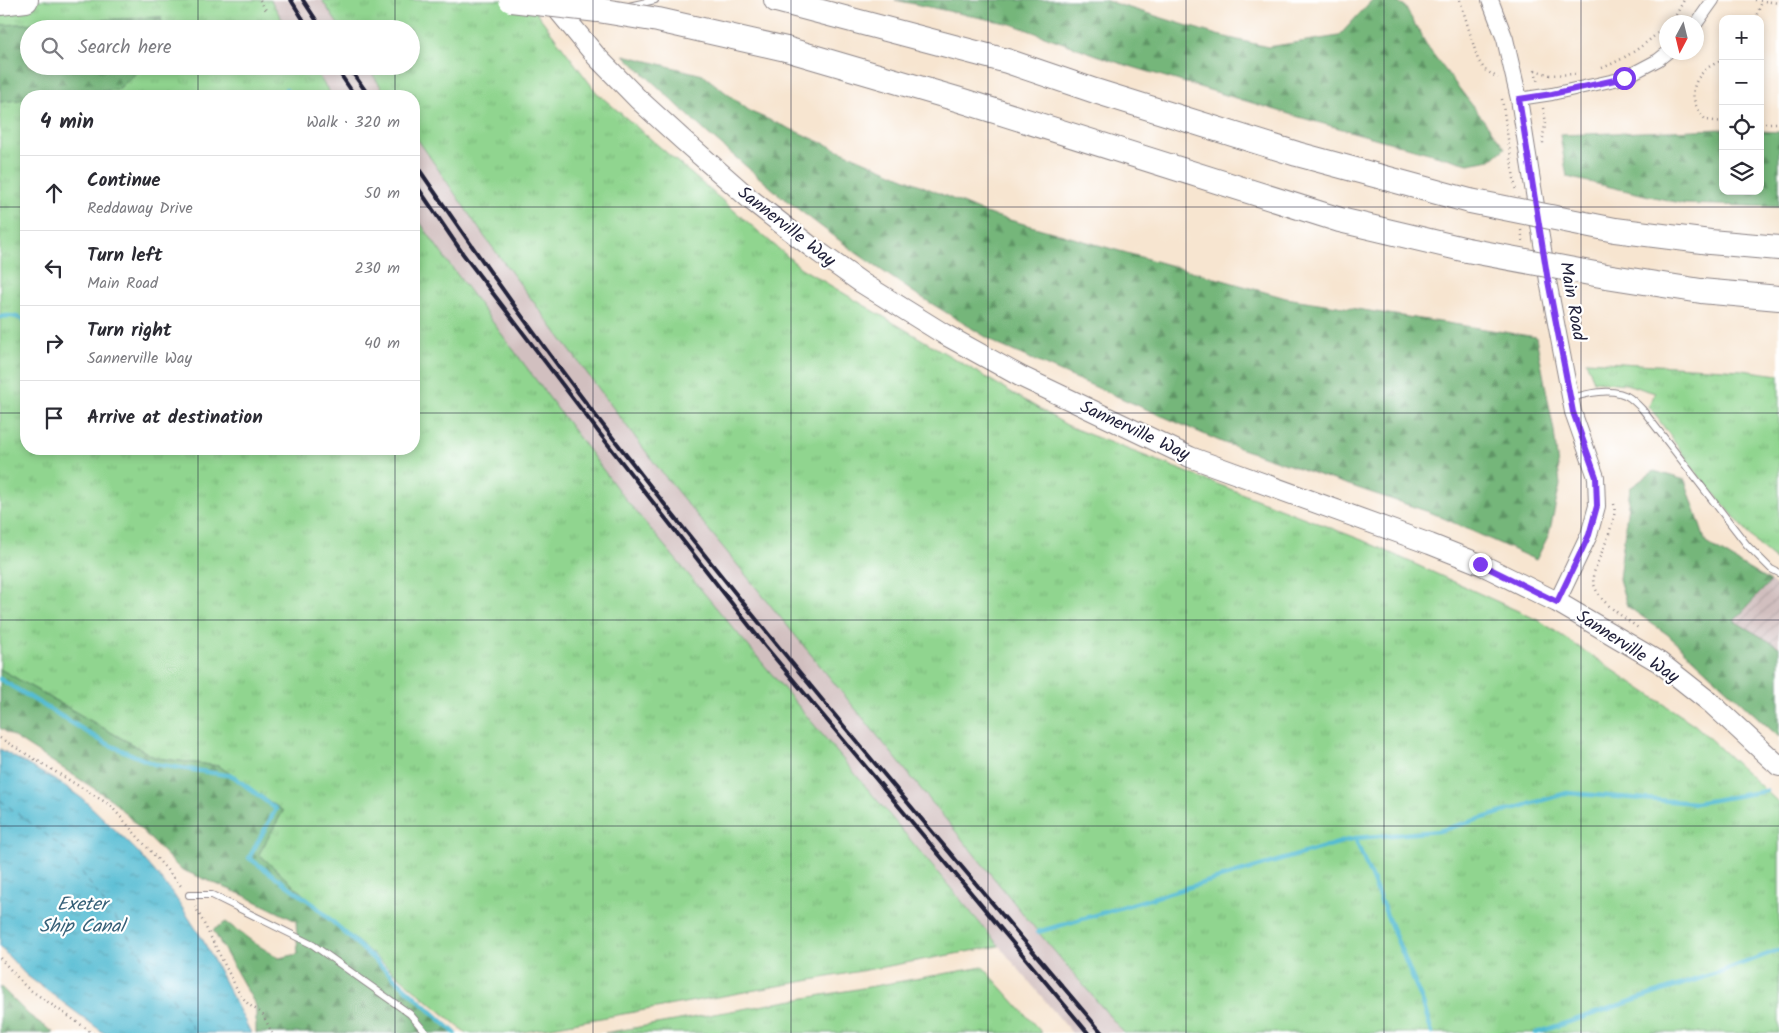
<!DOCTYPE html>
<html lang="en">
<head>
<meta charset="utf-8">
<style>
	body { margin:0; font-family:Kalam,sans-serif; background:#f2f2f3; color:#2b2b33 }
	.controls { position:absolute; right:15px; top:15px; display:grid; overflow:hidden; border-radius:10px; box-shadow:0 2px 8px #0003 }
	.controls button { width:45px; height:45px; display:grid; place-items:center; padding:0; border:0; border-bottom:1px solid #e1e1e2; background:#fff; color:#2b2b33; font:25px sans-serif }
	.compass { position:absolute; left:1659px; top:15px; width:45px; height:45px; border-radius:50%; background:#fff; box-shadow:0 2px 8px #0003; rotate:187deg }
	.stop { position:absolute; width:15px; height:15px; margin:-11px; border:4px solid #7c3aed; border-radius:50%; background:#fff }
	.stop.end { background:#7c3aed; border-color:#fff; box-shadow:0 1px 5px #0008 }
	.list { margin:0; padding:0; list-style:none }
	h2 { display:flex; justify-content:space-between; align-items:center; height:65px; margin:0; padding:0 20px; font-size:21px }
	h2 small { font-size:16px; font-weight:400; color:#7c7c81 }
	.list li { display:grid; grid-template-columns:32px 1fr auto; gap:15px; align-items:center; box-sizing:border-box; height:75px; padding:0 20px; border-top:1px solid #e1e1e2 }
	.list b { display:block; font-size:19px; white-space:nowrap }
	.list p { margin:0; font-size:16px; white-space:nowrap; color:#7c7c81 }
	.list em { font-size:16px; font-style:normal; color:#7c7c81 }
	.icon { flex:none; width:28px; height:28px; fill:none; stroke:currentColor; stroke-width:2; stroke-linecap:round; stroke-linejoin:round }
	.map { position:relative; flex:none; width:1779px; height:1033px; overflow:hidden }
	.search { position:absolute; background:#fff; box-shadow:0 2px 8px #0003; left:20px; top:20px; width:400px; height:55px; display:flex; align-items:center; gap:12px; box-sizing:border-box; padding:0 18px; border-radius:28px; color:#7c7c81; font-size:19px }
	.panel { position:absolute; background:#fff; box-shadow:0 2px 8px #0003; left:20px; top:90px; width:400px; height:365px; border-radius:20px }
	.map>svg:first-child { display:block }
	.industrial { fill:url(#industrial-furrows) }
	.railway { fill:#d1bfbf }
	.grass { fill:url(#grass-tufts); stroke:#597c65 }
	.forest { fill:url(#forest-firs); stroke:#4b6c5a }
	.water { fill:url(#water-ripples); stroke:#3c6f87 }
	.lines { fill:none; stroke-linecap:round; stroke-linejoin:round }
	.stream { stroke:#55bcd3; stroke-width:4.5 }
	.ferry { stroke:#366078; stroke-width:1; stroke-dasharray:6 5; stroke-linecap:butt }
	.service-casing { stroke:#8c8486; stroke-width:8 }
	.minor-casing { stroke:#8c8486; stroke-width:14 }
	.tertiary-casing { stroke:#8c8486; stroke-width:18 }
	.primary-casing { stroke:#8c8486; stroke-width:22 }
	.motorway-casing { stroke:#8c8486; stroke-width:26 }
	.path { stroke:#8c8486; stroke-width:2.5; stroke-dasharray:1 4; stroke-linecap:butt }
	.service { stroke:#fff; stroke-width:6 }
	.minor { stroke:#fff; stroke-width:12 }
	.tertiary { stroke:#fff; stroke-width:16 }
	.primary { stroke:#fff; stroke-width:20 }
	.motorway { stroke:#fff; stroke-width:24 }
	.rail { stroke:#22223b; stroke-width:4 }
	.motorway-bridge-casing { stroke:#8c8486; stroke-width:26; stroke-linecap:butt }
	.motorway-bridge { stroke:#fff; stroke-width:24 }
	.route { stroke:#7c3aed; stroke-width:6 }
	.grid { fill:none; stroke:#22223b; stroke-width:1; stroke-opacity:0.55 }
	.labels { text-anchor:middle; stroke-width:4.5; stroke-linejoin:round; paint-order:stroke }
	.street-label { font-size:18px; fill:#22223b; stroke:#fff }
	.water-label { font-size:19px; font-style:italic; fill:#366078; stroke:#fff }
</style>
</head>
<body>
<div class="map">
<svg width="1779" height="1033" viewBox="0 0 1779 1033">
	<defs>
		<pattern id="industrial-furrows" width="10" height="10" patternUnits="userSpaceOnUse" patternTransform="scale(1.25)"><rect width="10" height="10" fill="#d1bfbf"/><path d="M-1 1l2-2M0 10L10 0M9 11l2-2" fill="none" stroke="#b3a4a5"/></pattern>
		<pattern id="grass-tufts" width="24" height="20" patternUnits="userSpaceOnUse" patternTransform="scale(1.25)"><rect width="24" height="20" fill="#90d58f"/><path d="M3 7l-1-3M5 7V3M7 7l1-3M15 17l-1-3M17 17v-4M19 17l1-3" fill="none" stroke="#7cb77c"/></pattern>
		<pattern id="forest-firs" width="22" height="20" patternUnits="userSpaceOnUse" patternTransform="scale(1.25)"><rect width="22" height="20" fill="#74b67a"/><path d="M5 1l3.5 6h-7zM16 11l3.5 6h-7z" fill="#5f9465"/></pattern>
		<pattern id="water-ripples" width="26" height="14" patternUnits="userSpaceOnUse" patternTransform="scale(1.25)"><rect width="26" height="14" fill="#55bcd3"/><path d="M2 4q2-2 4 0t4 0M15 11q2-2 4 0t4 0" fill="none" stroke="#4698ac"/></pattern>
	</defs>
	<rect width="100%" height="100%" fill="#fff"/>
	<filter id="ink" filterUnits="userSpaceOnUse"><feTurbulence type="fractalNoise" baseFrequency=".02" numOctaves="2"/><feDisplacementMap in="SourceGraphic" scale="10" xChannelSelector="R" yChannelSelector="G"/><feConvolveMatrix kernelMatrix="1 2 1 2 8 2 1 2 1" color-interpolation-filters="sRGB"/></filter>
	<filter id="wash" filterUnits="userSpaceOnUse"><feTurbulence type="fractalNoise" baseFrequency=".0096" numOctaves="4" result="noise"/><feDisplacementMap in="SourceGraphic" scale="20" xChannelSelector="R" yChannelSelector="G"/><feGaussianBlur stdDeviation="1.12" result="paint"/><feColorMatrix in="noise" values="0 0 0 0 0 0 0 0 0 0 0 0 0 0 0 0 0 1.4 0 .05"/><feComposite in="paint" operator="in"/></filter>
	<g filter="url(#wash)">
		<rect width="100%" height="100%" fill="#f7e5d0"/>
		<path class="industrial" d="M1770,582L1779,586V647L1734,621Z"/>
		<path class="railway" d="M271,0H322L341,29H287Z
			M312,66H367L387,96H332Z
			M414,134L484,236L659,469L1038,932L1124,1033H1072L622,495L447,261L414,214Z"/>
		<path class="grass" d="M0,0H271L287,29H163L161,17L0,25Z
			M322,0H527L597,93L801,268L1070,427L1362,540L1540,621L1695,725L1779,803V1033H1124L1038,932L659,469L484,236L414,134V96H387L367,66H411V29H341Z
			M144,66H312L332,96H54L117,90Z
			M26,99V449H414V214L447,261L622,495L999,946L518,1033H466L313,904L259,854L283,811L219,766L156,758L0,669V102Z
			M1586,361L1742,370L1779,375V563L1760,547L1695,471L1649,406L1655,393L1626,384L1594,381Z
			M983,967L1042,1033H605Z"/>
		<path class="forest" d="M895,0H1104L1217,35L1268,47L1339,36L1372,0H1391L1404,5L1429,49L1505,148L1491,160L1468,164L1299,117L1116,62L1011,24Z
			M161,17L163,29H29V66H144L117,90L54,96H26V99L0,102V25Z
			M624,55L703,75L751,112L985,213L1286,298L1536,337L1554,431L1560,485L1549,534L1536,560L1432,513L1224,443L999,345L916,294L855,252L782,197L706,132Z
			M1723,129V191H1760V131L1779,132V207L1684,204L1567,177L1560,135Z
			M1654,471L1685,480L1706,543L1770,582L1734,621L1779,647V737L1667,634L1627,606L1619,579L1630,488Z
			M0,669L156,758L219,766L283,811L259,854L455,1033H256V1006L213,930L226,922L256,944L279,958L298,954L296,921L243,895L180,869L112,800L0,728Z
			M0,986L29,1015L54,1033H0Z"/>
		<path class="water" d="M0,749L65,786L84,800L136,850L156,873L174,895L203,940L251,1033H104L26,975L0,947Z"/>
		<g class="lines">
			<path class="stream" d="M282,96L286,89
				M0,317C9,315 19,316 26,322
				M0,679L105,743L154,764L233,776L276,809L249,858L313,904L455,1033
				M1355,838L1423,1003L1432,1033
				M1038,932L1355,838L1439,831L1567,793L1696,803L1766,791
				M1536,1033L1722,971L1779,950"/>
			<path class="ferry" d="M0,800L65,849L167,990L196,1033"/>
		</g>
	</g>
	<g filter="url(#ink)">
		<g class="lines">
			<defs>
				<path id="service" d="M629,6L655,0
					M1572,398C1588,393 1615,387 1630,398C1634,401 1638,405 1642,409L1747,545L1771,569L1779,573
					M189,895H212L313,945L410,1014L426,1033"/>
				<path id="minor" d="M1696,24L1713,0
					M1519,99L1552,94L1624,78L1658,60L1668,52"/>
				<path id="tertiary" d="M1490,0L1505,39L1519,99L1548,281L1573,412L1596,477L1597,506L1589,535L1557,602"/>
				<path id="primary" d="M550,0L596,56L638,99L683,140L750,199L810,246L862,283L944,334L1020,376L1190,457L1430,544L1480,564L1557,602L1659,662L1711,703L1779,766"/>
				<path id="motorway" d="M776,0L1007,61L1095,91L1297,154L1470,201
					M0,3L26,0
					M786,49L960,100L1340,220L1467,250
					M1615,230L1710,242L1779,248
					M1606,276L1701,291L1779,298"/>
			</defs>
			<use href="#service" class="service-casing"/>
			<use href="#minor" class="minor-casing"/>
			<use href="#tertiary" class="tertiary-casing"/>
			<use href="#primary" class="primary-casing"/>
			<use href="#motorway" class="motorway-casing"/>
			<path class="path" d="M260,0L267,12
				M1460,0L1478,60L1485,70L1498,78
				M1755,0L1779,3
				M1755,19L1762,2
				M1669,22L1675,17L1684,0
				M1723,59C1717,63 1708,66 1703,72C1688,88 1692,105 1706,120L1723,122
				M1602,68C1627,58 1647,44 1666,25
				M1535,70L1538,83
				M1535,70L1550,75L1575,74
				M1502,99L1516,192
				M1543,108L1546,122L1543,135V144
				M1760,123H1779
				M1521,230L1523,242
				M1614,504C1616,515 1612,523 1609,534C1606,543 1593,572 1593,577C1593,600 1622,615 1638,628
				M0,738L110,805L182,887
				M195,906L239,993L249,1005L262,1013L272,1033
				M0,958L26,987L93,1033"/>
			<use href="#service" class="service"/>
			<use href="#minor" class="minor"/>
			<use href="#tertiary" class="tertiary"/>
			<use href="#primary" class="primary"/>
			<use href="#motorway" class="motorway"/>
			<path class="rail" d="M291,0L309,29
				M303,0L322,29
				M335,66L355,96
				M348,66L369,96
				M414,162C480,259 548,355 620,447C774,647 939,840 1102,1033
				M414,182L463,254L613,451L765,646L1088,1033"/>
			<defs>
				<path id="motorway-bridge" d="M511,0L598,10L658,20L786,49
					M1470,201L1615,230
					M1467,250L1606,276"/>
			</defs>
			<use href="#motorway-bridge" class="motorway-bridge-casing"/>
			<use href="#motorway-bridge" class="motorway-bridge"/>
		</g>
	</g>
	<g class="lines" filter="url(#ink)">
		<path class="route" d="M1480,564L1557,602L1589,535L1597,506L1596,477L1573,412L1548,281L1519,99L1552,94L1624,78"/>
	</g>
	<path class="grid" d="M198,0V29M395,0V29M593,0V1033M791,0V1033M988,0V1033M1186,0V1033M1384,0V1033M1581,0V1033M198,66V96M395,66V96M0,207H26M414,207H1779M0,413H26M414,413H1779M198,449V1033M395,449V1033M0,620H1779M0,826H1779"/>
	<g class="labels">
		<g class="street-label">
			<text transform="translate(787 226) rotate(38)" y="6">Sannerville Way</text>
			<text transform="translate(1573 301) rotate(80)" y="6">Main Road</text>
			<text transform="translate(1135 430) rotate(25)" y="6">Sannerville Way</text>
			<text transform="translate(1628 646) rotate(33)" y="6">Sannerville Way</text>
		</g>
		<g class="water-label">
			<text x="82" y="910">Exeter<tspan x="82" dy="22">Ship Canal</tspan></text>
		</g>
	</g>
</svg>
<div class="controls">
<button>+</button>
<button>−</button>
<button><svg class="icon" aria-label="locate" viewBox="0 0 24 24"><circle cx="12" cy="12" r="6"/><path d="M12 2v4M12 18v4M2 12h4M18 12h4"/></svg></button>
<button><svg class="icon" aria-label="layers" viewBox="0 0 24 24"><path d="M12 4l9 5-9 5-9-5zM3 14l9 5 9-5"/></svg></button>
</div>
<svg class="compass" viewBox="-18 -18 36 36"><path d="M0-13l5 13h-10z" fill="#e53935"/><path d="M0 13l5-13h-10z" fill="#7c7c81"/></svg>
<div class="stop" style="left:1624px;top:78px"></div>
<div class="stop end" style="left:1480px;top:564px"></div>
<div class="search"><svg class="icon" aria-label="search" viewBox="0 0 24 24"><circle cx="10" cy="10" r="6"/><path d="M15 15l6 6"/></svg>Search here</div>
<section class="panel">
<h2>4 min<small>Walk · 320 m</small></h2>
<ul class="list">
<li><svg class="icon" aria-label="ahead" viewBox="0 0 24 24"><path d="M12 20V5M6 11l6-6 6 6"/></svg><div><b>Continue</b><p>Reddaway Drive</p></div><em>50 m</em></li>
<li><svg class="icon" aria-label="left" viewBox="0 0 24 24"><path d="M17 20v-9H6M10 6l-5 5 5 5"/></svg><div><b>Turn left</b><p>Main Road</p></div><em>230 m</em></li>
<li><svg class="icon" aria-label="right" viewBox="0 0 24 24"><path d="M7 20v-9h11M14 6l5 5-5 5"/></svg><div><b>Turn right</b><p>Sannerville Way</p></div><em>40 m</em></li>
<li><svg class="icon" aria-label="arrive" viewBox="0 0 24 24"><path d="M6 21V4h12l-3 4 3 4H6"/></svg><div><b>Arrive at destination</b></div></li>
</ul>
</section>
</div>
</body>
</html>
